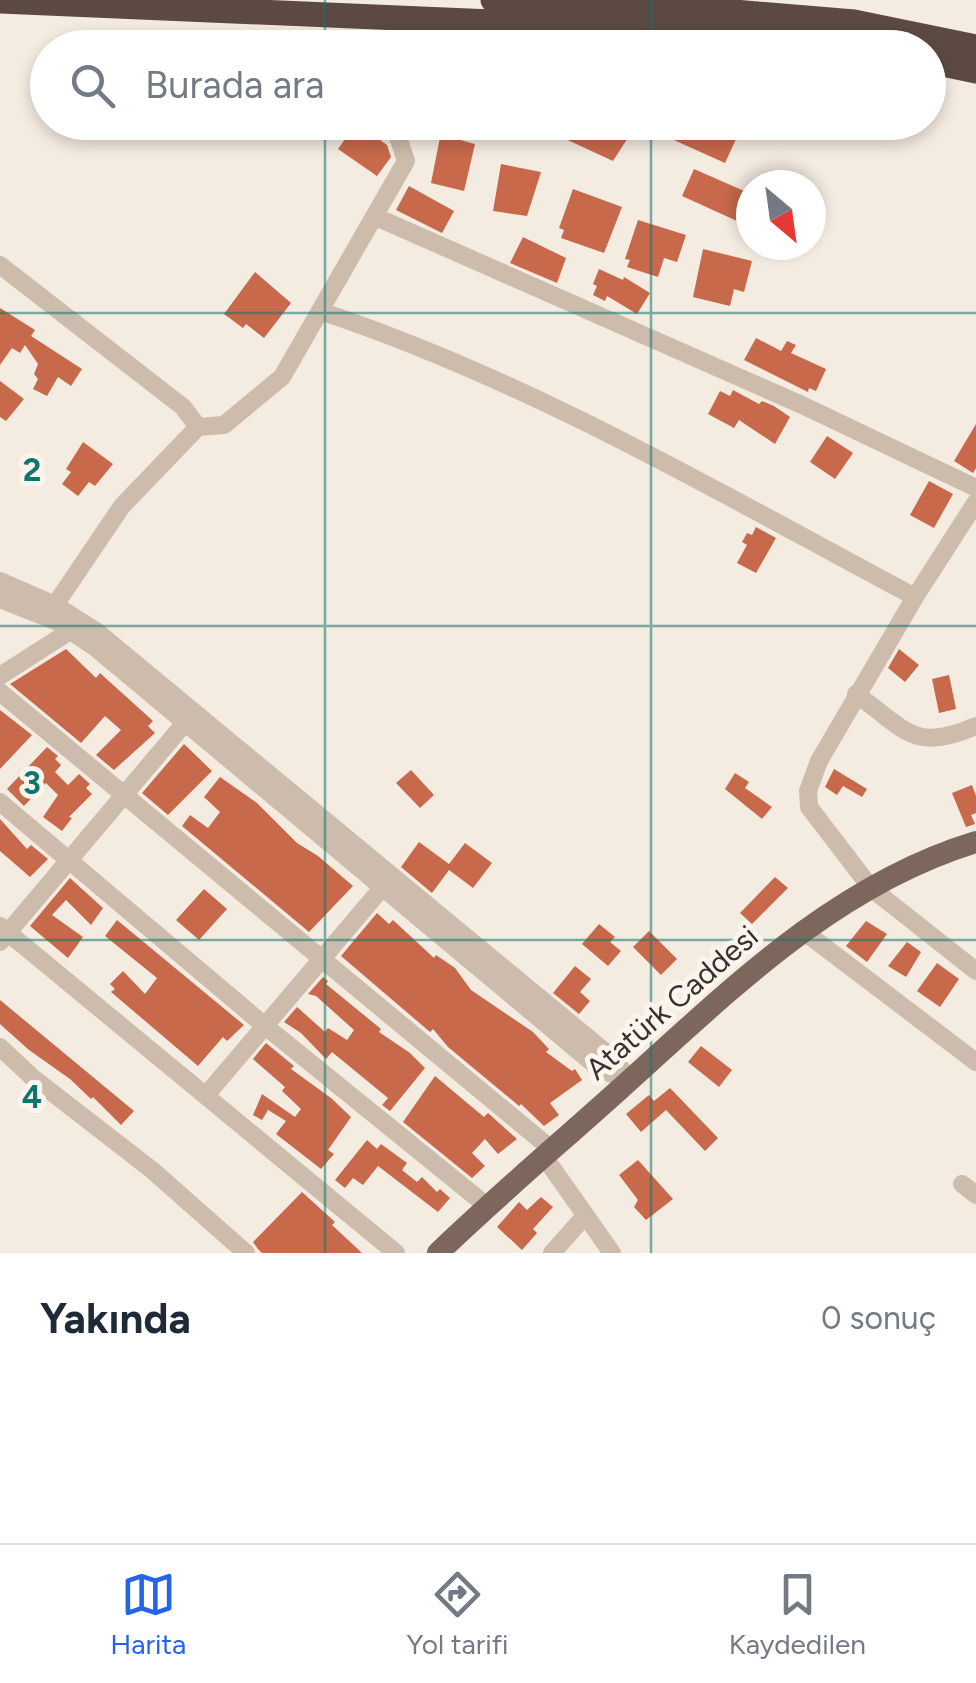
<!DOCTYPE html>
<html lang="tr">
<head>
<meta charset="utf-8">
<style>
	body { margin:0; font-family:Figtree,sans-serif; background:#f6f6f7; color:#1f2937 }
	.compass { position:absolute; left:736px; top:170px; width:90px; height:90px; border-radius:50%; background:#fff; box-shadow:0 5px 15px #0003; rotate:151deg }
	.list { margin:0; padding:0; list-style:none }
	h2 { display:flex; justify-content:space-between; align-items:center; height:130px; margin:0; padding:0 40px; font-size:42px }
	h2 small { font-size:32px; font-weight:400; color:#747a83 }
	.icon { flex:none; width:55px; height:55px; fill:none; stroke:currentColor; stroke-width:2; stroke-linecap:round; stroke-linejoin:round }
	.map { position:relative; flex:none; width:976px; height:1253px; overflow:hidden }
	.search { position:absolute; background:#fff; box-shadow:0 5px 15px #0003; left:30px; right:30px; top:30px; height:110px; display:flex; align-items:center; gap:25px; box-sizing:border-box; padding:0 35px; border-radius:55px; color:#747a83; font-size:38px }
	.sheet { height:290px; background:#fff }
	nav { display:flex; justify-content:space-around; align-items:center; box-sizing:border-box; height:140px; border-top:2px solid #e0e1e3; background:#fff; font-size:28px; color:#747a83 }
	nav a { display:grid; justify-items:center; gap:5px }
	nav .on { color:#2563eb }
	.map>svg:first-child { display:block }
	.building { fill:#c8694b }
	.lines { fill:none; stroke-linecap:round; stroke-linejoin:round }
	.minor { stroke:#cdbbac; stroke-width:18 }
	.major { stroke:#7d675c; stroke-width:22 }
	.highway { stroke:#5c4a42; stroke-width:25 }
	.grid { fill:none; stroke:#0f766e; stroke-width:2.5; stroke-opacity:0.55 }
	.labels { text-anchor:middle; stroke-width:10; stroke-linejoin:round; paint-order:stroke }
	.street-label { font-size:30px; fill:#3b302b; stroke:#fbf5ee }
	.grid-label { font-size:32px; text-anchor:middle; font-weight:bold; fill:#0f766e; stroke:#fbf5ee; stroke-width:10; stroke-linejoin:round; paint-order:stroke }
</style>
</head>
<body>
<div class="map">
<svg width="976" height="1253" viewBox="0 0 976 1253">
	<rect width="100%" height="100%" fill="#f4ebe1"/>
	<path class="building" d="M357,122H370L365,129L387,145L391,157L377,176L338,149Z
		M443,122H454L449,137L475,144L464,191L431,183Z
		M550,122H610L631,133L613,161L546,130Z
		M660,122H708L737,137L725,163L656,132Z
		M501,164L541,172L527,216L493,211Z
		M694,169L751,194L748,226L682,196Z
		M409,186L454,211L442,233L396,210Z
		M573,189L622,207L604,253L561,238L564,230L559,228Z
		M638,220L686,235L677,262L664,258L658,277L627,267L630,260L625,259Z
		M523,237L566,258L557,283L510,263Z
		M703,249L752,261L744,292L734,289L730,306L693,297Z
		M599,269L623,280L624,277L650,293L637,314L607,296L605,301L593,295L597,286L593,284Z
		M255,272L291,303L264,338L246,324L243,328L224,314Z
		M0,308L35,330L31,336L82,369L71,386L58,377L47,396L33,389L38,379L34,374L38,364L25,345L20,353L12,348L0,365Z
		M756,338L781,351L787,341L796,345L791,353L826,369L816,391L809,388L808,392L744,360Z
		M0,381L24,399L6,421L0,417Z
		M733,390L759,404L762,401L774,406L790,417L775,444L739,420L734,428L708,414L720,391L730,396Z
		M976,424V468L973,473L954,461Z
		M827,436L853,453L835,479L810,462Z
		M83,442L113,464L95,486L89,482L78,496L62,484L71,472L66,469Z
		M929,481L953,494L934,528L910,515Z
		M756,527L776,538L756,573L737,563L747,545L742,542L747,533L752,535Z
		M66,649L96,678L100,673L153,721L148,726L155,733L114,770L96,755L121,730L105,716L81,743L10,684Z
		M899,649L919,665L905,682L888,668Z
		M949,675L956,709L939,713L932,679Z
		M0,710L32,735L0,769Z
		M184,744L212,771L168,815L142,793Z
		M47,747L58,756L55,759L61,765L55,772L68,785L79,774L90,784L86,788L92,794L69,817L72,818L62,831L43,817L58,795L46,783L24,806L7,789Z
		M834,769L867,789L862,797L843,786L837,795L825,787Z
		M411,770L434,795L420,808L396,783Z
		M735,773L749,782L745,788L772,807L762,819L725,789Z
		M220,777L257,803L297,843L318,856L353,886L309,932L182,826L190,815L208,828L220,812L204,797Z
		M972,785L976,796V813L971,815L975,824L966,827L952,793Z
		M0,819L27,849L31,845L48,859L30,877L0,851Z
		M419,842L449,864L465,843L492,863L473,888L449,870L432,893L401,867Z
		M775,877L788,888L752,924L740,913Z
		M70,878L103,908L91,925L66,900L52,915L83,937L68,958L30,926Z
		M204,889L227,909L199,940L176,920Z
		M377,913L389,924L393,920L434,958L436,955L455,968L471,990L533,1032L549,1049L546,1052L572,1071L575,1069L582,1080L550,1103L559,1115L544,1126L521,1104L519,1106L448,1047L433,1029L430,1032L341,956Z
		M117,920L244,1025L227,1041L223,1037L198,1066L111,992L115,989L110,984L123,971L145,994L157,978L105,936Z
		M866,921L887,934L867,962L846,946Z
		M599,924L615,937L610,942L621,951L608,966L582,944Z
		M649,931L677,959L661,975L633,947Z
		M907,942L921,952L906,977L888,966Z
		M937,963L959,979L940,1007L917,991Z
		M575,966L591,979L580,992L590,1001L579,1014L553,993Z
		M323,977L328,981L326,984L381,1029L379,1032L410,1053L425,1068L390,1111L382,1105L388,1098L332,1052L326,1059L301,1033L284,1022L297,1007L325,1032L328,1028L347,1040L354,1030L316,996L308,994Z
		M0,1000L134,1111L121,1125L93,1097L91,1099L70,1079L29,1050L0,1024Z
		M266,1043L294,1066L291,1069L331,1098L351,1117L328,1150L334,1154L321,1169L276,1134L286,1121L268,1110L262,1120L253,1115L262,1094L295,1117L301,1109L282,1091L285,1087L253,1059Z
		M701,1046L732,1070L719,1087L688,1062Z
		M435,1076L484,1117L488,1113L517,1139L498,1154L485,1139L472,1153L485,1166L472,1178L403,1122Z
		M670,1088L718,1138L705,1151L666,1110L641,1132L626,1114L649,1095L654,1101Z
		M367,1140L377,1149L381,1144L407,1163L402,1170L417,1182L422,1177L437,1192L440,1189L450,1198L438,1212L378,1166L363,1185L353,1178L345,1188L335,1180Z
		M638,1160L673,1199L646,1220L634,1207L638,1200L619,1175Z
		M302,1192L335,1222L332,1225L362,1253H262L258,1249L253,1242Z
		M541,1197L553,1207L533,1229L537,1233L522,1250L497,1227L519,1202L527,1210Z"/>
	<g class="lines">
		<path class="minor" d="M376,217L802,405L976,488
			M0,265L183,407L198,427
			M320,311C528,380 722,494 915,597
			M976,502L915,597L819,761L808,791L809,807L871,888L976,971
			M0,581L55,605L96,631L616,1061L629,1081
			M0,599L56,621L96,648L600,1069L629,1081
			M55,605L122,506L198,427L224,425L282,377L406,161L393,122
			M0,676L70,631
			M0,692L550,1148
			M856,694C906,730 914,753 976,726
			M0,802L265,1026L487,1206
			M0,926L396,1253
			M802,930L976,1062
			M0,942L184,724
			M0,1047L32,1077L152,1170L246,1253
			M207,1094L382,888
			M543,1155L612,1253
			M962,1184L976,1195
			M552,1253L584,1217"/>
		<path class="major" d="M438,1253C497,1196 559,1144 620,1089C727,993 834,885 976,842"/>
		<path class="highway" d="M493,0L722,11L854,22L976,47
			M0,1L726,32L864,48
			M928,61L976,71"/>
	</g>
	<path class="grid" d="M325,0V48M651,0V48M325,122V1253M651,122V1253M0,313H976M0,626H976M0,940H976"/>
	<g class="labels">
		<g class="street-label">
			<text transform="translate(672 1003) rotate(-41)" y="10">Atatürk Caddesi</text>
		</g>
	</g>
	<g class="grid-label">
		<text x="32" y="481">2</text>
		<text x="32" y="794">3</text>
		<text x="32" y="1108">4</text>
	</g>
</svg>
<svg class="compass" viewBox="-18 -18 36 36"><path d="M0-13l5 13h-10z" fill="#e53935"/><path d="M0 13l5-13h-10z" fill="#747a83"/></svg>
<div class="search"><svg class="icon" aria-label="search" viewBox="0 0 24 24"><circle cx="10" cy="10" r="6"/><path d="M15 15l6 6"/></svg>Burada ara</div>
</div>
<section class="sheet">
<h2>Yakında<small>0 sonuç</small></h2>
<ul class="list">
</ul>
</section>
<nav>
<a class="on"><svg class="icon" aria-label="map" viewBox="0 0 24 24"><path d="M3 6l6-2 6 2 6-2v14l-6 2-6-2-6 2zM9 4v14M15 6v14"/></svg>Harita</a>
<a><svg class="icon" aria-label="directions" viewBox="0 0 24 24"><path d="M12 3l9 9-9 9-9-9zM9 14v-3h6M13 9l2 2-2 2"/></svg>Yol tarifi</a>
<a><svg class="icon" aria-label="saved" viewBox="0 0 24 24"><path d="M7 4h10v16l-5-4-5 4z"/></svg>Kaydedilen</a>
</nav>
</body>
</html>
